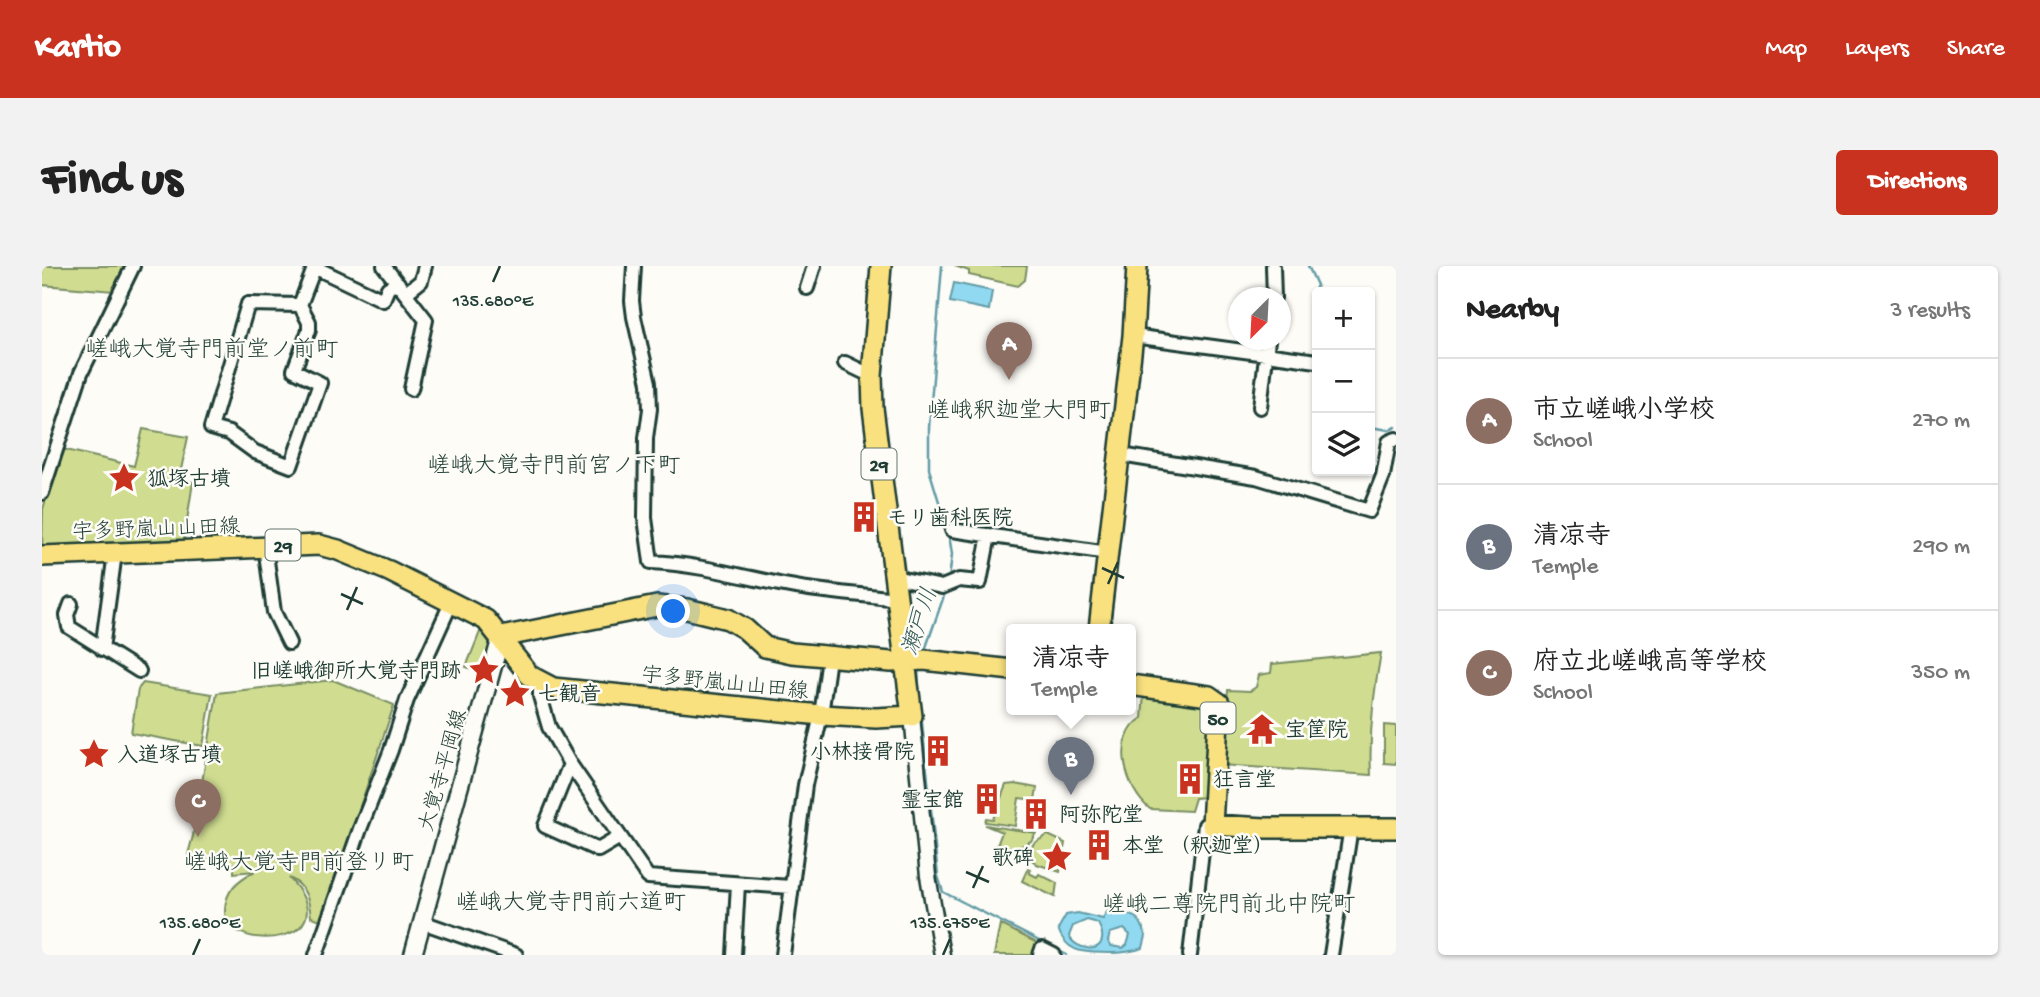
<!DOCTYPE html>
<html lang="en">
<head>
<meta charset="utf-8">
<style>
	body { margin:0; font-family:"Gochi Hand","Klee One",sans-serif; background:#f2f2f2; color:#222 }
	.controls { position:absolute; right:21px; top:21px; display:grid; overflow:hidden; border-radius:7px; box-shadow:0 2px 5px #0004 }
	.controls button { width:63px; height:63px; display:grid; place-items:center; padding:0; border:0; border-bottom:2px solid #e0e0e0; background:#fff; color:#222; font:35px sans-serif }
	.compass { position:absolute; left:1186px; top:21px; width:63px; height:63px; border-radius:50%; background:#fff; box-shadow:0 2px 5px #0004; rotate:204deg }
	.you { position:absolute; left:632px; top:346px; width:24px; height:24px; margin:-18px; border:5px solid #fff; border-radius:50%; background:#1a73e8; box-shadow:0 0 0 10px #1a73e833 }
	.badge { display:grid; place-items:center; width:46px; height:46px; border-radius:50%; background:#c8321e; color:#fff; font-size:23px; font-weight:700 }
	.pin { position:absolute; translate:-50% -58px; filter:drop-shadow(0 2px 4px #0008) }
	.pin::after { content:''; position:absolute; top:37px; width:24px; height:21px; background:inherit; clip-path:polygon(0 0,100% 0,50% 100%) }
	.popup { position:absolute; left:964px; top:358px; width:130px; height:91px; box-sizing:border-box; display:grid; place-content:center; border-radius:7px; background:#fff; filter:drop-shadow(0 2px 5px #0005); font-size:23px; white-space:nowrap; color:#767676 }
	.popup b { font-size:26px; color:#222 }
	.popup::after { content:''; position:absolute; left:50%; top:100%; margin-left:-14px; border:14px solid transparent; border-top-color:#fff }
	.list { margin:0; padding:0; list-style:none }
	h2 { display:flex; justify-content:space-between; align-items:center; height:91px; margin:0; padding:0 28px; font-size:30px }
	h2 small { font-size:23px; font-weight:400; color:#767676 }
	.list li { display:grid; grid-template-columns:46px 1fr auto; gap:21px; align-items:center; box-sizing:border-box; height:126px; padding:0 28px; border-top:2px solid #e0e0e0 }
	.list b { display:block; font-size:26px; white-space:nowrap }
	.list p { margin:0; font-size:23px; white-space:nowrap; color:#767676 }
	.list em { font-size:23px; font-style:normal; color:#767676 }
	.icon { flex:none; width:38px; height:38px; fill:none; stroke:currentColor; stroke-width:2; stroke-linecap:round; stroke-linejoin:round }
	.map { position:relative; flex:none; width:1354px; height:689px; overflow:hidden; border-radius:7px }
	header { display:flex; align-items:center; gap:42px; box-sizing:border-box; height:98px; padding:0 35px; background:#c8321e; color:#fff }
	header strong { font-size:33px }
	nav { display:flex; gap:38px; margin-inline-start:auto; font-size:24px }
	.intro { display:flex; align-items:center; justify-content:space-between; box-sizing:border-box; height:168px; padding:0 42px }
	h1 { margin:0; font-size:49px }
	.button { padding:18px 32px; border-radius:7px; background:#c8321e; color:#fff; font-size:24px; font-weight:700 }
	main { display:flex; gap:42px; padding:0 42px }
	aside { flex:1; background:#fff; border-radius:7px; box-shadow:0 2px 5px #0004 }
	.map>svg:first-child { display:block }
	.green { fill:#d0dd91; stroke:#788d62; stroke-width:2 }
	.water { fill:#90d9f1; stroke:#639ba5; stroke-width:2; fill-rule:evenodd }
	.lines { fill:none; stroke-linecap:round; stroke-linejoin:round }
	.stream { stroke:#639ba5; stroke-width:2.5 }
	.minor-casing { stroke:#1f3d34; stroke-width:18 }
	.tertiary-casing { stroke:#1f3d34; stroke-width:19 }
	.secondary-casing { stroke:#1f3d34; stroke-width:21 }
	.primary-casing { stroke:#1f3d34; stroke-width:24 }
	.minor { stroke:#fdfcf7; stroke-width:12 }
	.tertiary { stroke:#fdfcf7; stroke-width:14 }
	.secondary { stroke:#fdfcf7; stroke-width:16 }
	.primary { stroke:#fae180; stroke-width:19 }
	.ticks { fill:none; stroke:#1f3d34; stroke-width:2.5 }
	.labels { text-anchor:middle; stroke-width:5; stroke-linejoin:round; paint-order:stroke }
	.shield { fill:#fdfcf7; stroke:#62766e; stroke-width:2 }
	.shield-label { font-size:19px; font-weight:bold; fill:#1f3d34 }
	.poi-label { font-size:21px; font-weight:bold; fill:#1f3d34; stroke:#fdfcf7; text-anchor:start }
	.street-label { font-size:21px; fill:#1f3d34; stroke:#fdfcf7 }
	.neighbourhood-label { font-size:23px; fill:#1f3d34; stroke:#fdfcf7 }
	.water-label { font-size:23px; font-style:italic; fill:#365c5a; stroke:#fdfcf7 }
	.ticks-label { font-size:18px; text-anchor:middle; fill:#1f3d34; stroke:#fdfcf7; stroke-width:5; stroke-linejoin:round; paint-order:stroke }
</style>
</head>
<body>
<header>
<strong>Kartio</strong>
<nav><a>Map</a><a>Layers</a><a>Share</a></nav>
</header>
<div class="intro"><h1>Find us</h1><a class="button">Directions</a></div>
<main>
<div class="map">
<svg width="1354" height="689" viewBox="0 0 1354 689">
	<rect width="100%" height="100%" fill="#fdfcf7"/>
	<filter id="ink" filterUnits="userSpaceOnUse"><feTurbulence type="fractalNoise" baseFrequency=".0143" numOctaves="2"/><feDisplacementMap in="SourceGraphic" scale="14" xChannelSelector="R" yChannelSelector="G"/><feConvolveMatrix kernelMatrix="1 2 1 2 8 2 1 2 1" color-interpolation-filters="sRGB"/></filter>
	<g filter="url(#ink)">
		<path class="green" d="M0,0H85L72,25L0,19Z
			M913,0H985L983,14L976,20L927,9V5Z
			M101,163L146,171L137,213L151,216L141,280L0,286L1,243L20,183L92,200Z
			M440,361L452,376L444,408L424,401Z
			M1339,387C1331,428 1327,467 1329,509L1179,499L1186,424L1208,425L1214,421L1217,409L1229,407L1230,398Z
			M291,414L352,439L280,654L269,651C267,634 264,619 247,612C311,679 182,689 183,645C183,624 196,614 213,605L192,607V598L148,591L146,588L151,570L175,427Z
			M101,417L170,428L161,480L89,467L96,423Z
			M1102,428L1168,439L1163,531L1153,532L1149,545L1108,543C1083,523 1069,472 1100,452Z
			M1342,459L1354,460V498L1342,497Z
			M973,518L995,522L993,534L977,532L973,560L943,556L944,552L951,553L964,519Z
			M943,559L994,567L989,575L967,587L954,582L960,566Z
			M1006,569L1023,577L1018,606L995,598L985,590L992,577Z
			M986,602L989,604L987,607L995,611L997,608L1015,617L1013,631L980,615Z
			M958,658L997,678L994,689H952Z"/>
		<path class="water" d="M912,17L950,25L947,44L908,36Z
			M1013,474L1039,478L1037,493L1011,490Z
			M1070,642C1089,654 1095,642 1104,670L1101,682C1089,686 1081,687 1068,687C1045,686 1025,689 1016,663L1024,649L1036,647L1061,653L1065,646ZM1045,654L1056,657C1057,661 1060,664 1060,668C1063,689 1034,685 1027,670L1031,660ZM1082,663L1088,669L1085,679L1081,682L1069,680L1066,675L1068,667Z"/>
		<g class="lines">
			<path class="stream" d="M900,0L887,162V203L905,262
				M1266,0L1275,19L1270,33L1275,37
				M1328,161L1347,164L1354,161
				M907,314L910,288L907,269
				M882,387L904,324
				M876,403L878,438
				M879,448L896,610L901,626L1003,678
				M1015,684L1025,689"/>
			<defs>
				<path id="minor" d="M270,0L341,34L346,22L356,17
					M342,0L384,54L369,123
					M592,0L590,35L592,51L607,117L608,143L604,172L603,252L609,296C653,298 694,309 737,318C775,326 816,328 855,333
					M1231,0L1232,32
					M765,22L772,0
					M364,27L379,15L383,0
					M258,39L206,38L169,162L187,167L213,186L249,200L278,117L252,104L267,64V56L258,39L273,0
					M1091,70L1275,95
					M803,97L830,110
					M1218,141L1226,74
					M1079,189L1214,211L1327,245L1341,210L1347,176L1354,173
					M0,227L39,107L91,0
					M910,264L1066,287
					M223,280L232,346L247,377
					M852,311L900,321L917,314L938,316L947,269
					M29,338L25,349L27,361L97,405
					M60,383L73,287
					M498,417V430L507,461L528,498L606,611L749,621
					M528,498L503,560L556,584L578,571
					M380,656L474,689
					M274,689L318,563L349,484L365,434L409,337
					M692,689L696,618
					M741,689L763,519L779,449L787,392
					M998,689L1000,683L1012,689
					M1148,689L1163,559H1170
					M1289,689L1309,561"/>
				<path id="tertiary" d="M870,450L886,610L900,689"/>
				<path id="secondary" d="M371,689L459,371"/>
				<path id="primary" d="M0,290L277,279L296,284L347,305L444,354L488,410L511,422L779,449L834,452L870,450L831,142L830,110L839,0
					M1057,363L1091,70L1095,0
					M459,371L615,340L645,343L686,353L703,363L723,381L750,387L849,396L882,394L970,404
					M1088,419L1167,430L1177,437L1170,559L1224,562H1354"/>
			</defs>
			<use href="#minor" class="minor-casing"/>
			<use href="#tertiary" class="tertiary-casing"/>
			<use href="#secondary" class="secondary-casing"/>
			<use href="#primary" class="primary-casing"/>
			<use href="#minor" class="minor"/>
			<use href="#tertiary" class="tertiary"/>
			<use href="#secondary" class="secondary"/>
			<use href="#primary" class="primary"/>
		</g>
	</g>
	<path class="ticks" d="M451,16L458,0M1060,302L1082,312M1066,318L1076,296M299,328L321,338M305,344L315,321M924,606L947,616M931,622L941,600M151,689L158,673M901,689L908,673"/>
	<defs>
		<symbol id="sight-bare" viewBox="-9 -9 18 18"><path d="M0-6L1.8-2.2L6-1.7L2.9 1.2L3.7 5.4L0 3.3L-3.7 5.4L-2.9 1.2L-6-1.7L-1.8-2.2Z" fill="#c8321e" stroke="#fdfcf7" stroke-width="2.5" paint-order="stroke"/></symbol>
		<symbol id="building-bare" viewBox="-9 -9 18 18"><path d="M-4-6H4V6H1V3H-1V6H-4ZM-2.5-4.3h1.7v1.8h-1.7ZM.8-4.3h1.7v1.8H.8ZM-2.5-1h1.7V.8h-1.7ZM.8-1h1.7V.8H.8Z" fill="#c8321e" stroke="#fdfcf7" stroke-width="2.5" paint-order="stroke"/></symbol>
		<symbol id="temple-bare" viewBox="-9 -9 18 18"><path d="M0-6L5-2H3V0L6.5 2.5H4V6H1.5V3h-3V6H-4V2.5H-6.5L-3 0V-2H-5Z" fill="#c8321e" stroke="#fdfcf7" stroke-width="2.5" paint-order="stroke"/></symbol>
	</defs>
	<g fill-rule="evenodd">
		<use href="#sight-bare" x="60" y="190" width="44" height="44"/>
		<use href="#building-bare" x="800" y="229" width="44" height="44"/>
		<use href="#sight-bare" x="420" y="382" width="44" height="44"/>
		<use href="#sight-bare" x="451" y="405" width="44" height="44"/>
		<use href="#temple-bare" x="1198" y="441" width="44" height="44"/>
		<use href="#building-bare" x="874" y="463" width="44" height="44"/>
		<use href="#sight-bare" x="30" y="466" width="44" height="44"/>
		<use href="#building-bare" x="1126" y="491" width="44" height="44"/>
		<use href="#building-bare" x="923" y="511" width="44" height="44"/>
		<use href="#building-bare" x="972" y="526" width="44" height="44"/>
		<use href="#building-bare" x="1035" y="557" width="44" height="44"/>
		<use href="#sight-bare" x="993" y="569" width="44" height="44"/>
	</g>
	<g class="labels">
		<g class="shield">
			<rect x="819.5" y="182.5" width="35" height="31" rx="5"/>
			<rect x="223.5" y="263.5" width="35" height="31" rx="5"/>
			<rect x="1158.5" y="436.5" width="35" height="31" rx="5"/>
		</g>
		<g class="shield-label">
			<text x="837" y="205">29</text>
			<text x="241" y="286">29</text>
			<text x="1176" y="459">50</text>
		</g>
		<g class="poi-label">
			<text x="105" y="219">狐塚古墳</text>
			<text x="845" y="258">モリ歯科医院</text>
			<text x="419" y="411" text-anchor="end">旧嵯峨御所大覚寺門跡</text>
			<text x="496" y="434">七観音</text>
			<text x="1243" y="470">宝筐院</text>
			<text x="873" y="492" text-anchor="end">小林接骨院</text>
			<text x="75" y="495">入道塚古墳</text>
			<text x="1171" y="520">狂言堂</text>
			<text x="922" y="540" text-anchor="end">霊宝館</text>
			<text x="1017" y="555">阿弥陀堂</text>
			<text x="1080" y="586">本堂 （釈迦堂）</text>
			<text x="992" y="598" text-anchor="end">歌碑</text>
		</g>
		<g class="street-label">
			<text transform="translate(114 262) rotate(-2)" y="7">宇多野嵐山山田線</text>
			<text transform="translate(683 416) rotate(6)" y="7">宇多野嵐山山田線</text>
			<text transform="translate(400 504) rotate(-74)" y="7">大覚寺平岡線</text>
		</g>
		<g class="neighbourhood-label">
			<text x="170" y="90">嵯峨大覚寺門前堂ノ前町</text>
			<text x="977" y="151">嵯峨釈迦堂大門町</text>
			<text x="512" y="206">嵯峨大覚寺門前宮ノ下町</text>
			<text x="257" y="603">嵯峨大覚寺門前登リ町</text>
			<text x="529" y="643">嵯峨大覚寺門前六道町</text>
			<text x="1187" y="645">嵯峨二尊院門前北中院町</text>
		</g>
		<g class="water-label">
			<text transform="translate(876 355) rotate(-72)" y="8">瀬戸川</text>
		</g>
	</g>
	<g class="ticks-label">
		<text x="451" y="40">135.680°E</text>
		<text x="158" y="662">135.680°E</text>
		<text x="908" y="662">135.675°E</text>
	</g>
</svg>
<div class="controls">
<button>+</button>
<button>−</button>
<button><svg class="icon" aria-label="layers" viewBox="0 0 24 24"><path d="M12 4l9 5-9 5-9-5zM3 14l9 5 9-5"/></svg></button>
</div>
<svg class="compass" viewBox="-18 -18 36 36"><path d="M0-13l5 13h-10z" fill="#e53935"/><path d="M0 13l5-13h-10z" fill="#767676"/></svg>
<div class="you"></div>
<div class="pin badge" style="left:967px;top:114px;background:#8d6e63">A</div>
<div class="pin badge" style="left:1029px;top:529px;background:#6b7280">B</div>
<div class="popup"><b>清凉寺</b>Temple</div>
<div class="pin badge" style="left:156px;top:571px;background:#8d6e63">C</div>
</div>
<aside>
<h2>Nearby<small>3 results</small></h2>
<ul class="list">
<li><span class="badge" style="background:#8d6e63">A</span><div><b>市立嵯峨小学校</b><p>School</p></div><em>270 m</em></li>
<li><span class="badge" style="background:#6b7280">B</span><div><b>清凉寺</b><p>Temple</p></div><em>290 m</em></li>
<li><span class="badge" style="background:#8d6e63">C</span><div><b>府立北嵯峨高等学校</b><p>School</p></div><em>350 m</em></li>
</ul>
</aside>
</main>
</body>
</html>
